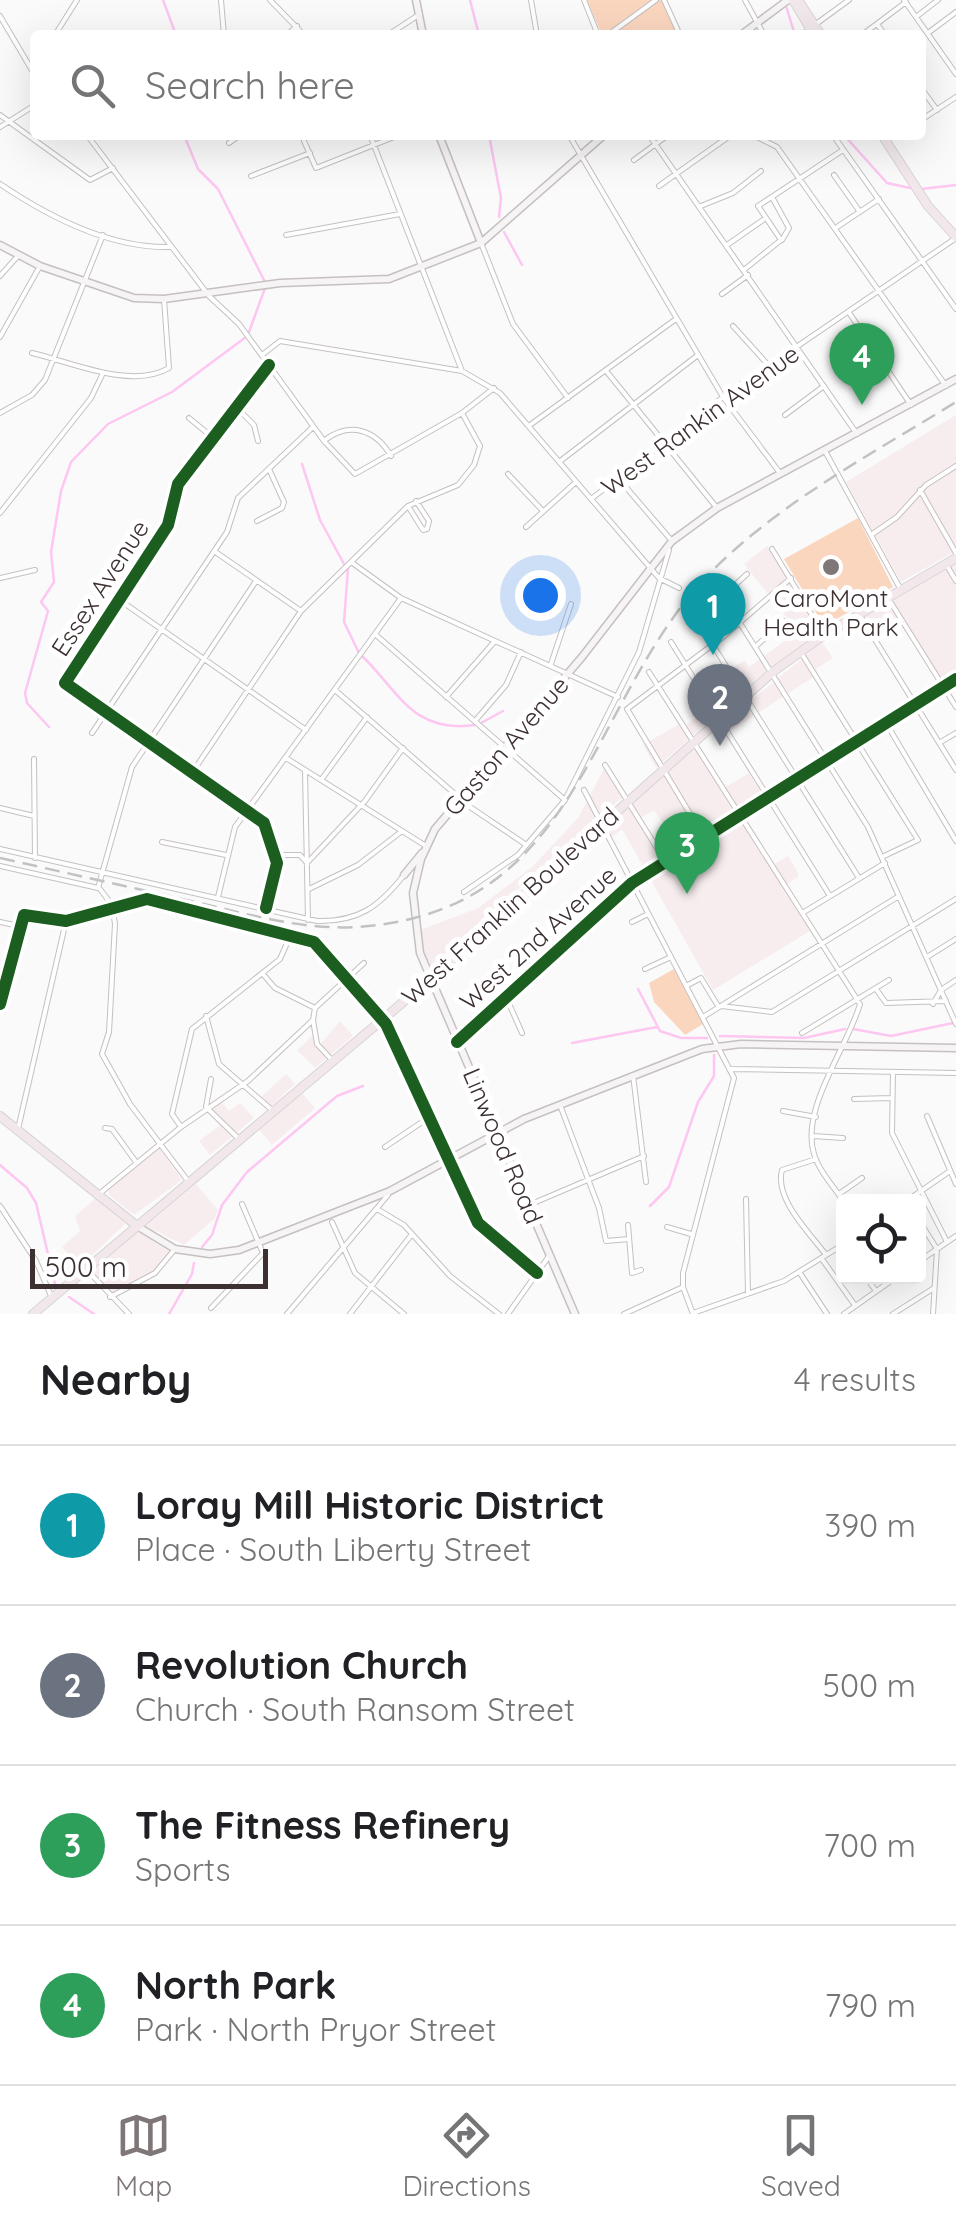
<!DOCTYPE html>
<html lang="en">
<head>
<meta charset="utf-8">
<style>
	body { margin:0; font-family:Quicksand,sans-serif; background:#f6f6f6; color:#202124 }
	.controls { position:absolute; right:30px; bottom:30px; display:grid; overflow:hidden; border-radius:10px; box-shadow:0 10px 40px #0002 }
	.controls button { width:90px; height:90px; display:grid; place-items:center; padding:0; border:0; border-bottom:2px solid #e0e0e0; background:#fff; color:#202124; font:50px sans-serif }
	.scale { position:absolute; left:30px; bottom:25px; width:238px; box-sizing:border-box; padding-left:10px; border:5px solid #3d3031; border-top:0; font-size:28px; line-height:35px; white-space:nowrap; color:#3d3031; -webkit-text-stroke:8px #fff; paint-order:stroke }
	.you { position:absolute; left:540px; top:595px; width:35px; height:35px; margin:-25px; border:8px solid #fff; border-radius:50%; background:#1a73e8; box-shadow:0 0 0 15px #1a73e833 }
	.badge { display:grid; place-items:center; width:65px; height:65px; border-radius:50%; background:#7f7777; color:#fff; font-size:32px; font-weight:700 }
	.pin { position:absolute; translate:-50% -82px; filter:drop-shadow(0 2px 5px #0008) }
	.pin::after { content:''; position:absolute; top:52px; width:35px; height:30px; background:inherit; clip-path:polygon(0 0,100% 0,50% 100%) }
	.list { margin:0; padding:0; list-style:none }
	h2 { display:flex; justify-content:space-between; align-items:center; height:130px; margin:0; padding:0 40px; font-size:42px }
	h2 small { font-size:32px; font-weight:400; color:#757577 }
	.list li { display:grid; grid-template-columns:65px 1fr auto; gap:30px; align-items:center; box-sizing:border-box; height:160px; padding:0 40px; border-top:2px solid #e0e0e0 }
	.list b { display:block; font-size:38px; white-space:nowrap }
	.list p { margin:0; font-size:32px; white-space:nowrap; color:#757577 }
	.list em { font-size:32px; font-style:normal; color:#757577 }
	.icon { flex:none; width:55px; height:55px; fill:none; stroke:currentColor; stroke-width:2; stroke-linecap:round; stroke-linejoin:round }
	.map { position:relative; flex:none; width:956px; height:1314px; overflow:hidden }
	.search { position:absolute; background:#fff; box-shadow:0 10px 40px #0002; left:30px; right:30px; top:30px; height:110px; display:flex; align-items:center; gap:25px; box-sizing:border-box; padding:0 35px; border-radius:10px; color:#757577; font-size:38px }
	.sheet { height:770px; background:#fff }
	nav { display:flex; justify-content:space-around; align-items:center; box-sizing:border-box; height:140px; border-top:2px solid #e0e0e0; background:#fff; font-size:28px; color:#757577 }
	nav a { display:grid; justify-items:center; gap:5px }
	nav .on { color:#7f7777 }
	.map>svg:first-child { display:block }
	.built { fill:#f7edee; fill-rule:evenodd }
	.green { fill:#fbd6bf }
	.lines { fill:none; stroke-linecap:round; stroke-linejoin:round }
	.stream { stroke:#fdc7f1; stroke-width:2.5 }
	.street-casing { stroke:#c6c0c0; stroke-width:6 }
	.secondary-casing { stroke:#c6c0c0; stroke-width:9 }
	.primary-casing { stroke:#d7d4d4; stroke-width:10 }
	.street { stroke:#fefefe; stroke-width:4 }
	.secondary { stroke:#f7f4f6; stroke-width:6 }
	.primary { stroke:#f2e8ec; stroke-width:8 }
	.rail { stroke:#c3c2c2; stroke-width:2.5; stroke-dasharray:15 8; stroke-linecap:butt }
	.cycleway-casing { stroke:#fff; stroke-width:19 }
	.cycleway { stroke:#1b5e20; stroke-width:12 }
	.poi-dot { fill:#7f7777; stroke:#fff; stroke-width:4 }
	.labels { text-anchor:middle; stroke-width:10; stroke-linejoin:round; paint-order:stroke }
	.street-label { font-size:25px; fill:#3d3031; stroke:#fff }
	.poi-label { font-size:25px; fill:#3d3031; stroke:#fff }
</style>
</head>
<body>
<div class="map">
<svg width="956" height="1314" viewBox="0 0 956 1314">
	<rect width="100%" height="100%" fill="#fafafa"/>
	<path class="built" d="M956,415V551L901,582L846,482Z
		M767,546L819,632L771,667L656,768L643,745L679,724L682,728L713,705L705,691L718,683L725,692L740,683L732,668L745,660L749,667L786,640L779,629L789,620L744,564Z
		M956,563V675L941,685L902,627L871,641L858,621Z
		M822,642L833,658L816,669L818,674L725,734L720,726Z
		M699,745L724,788L749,773L763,796L739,811L773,865L788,856L795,867L799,876L782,888L810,931L713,990L622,829L611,838L605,826ZM654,810L674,840L661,848L641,818Z
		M607,763L626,794L429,968L418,931L478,908L532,867L578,818Z
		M340,1021L353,1036L315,1068L297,1050L312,1036L318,1047Z
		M286,1074L295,1084L270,1107L260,1098Z
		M302,1093L315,1108L272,1145L259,1130Z
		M221,1101L229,1111L240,1103L254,1118L210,1155L199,1141L223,1123L211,1109Z
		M159,1147L182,1180L134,1215L109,1195V1189Z
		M196,1184L218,1210L214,1219L184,1245L146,1226Z
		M95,1199L125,1224L80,1267L62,1247L80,1231L75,1216Z
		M138,1232L170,1252L152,1273L110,1294L91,1272Z"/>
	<path class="green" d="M587,0H662L677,35H602Z
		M858,518L893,587L824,626L784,559Z
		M674,969L703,1024L685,1035L654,1002L649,983Z"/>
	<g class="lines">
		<path class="stream" d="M163,0L176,35
			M470,0L479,35
			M786,6L795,35
			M184,135L198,169L218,189L265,282
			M489,135L501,198L499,217
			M844,135L887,183L910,188
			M921,189L956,185
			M504,232L522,265
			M249,332L265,288
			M302,464L320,520L344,564
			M348,568L344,622L359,653
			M362,656C398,690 412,734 475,725
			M481,723L503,711
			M49,727L27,703L25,693L48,611L41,602L54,582L51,552L61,491L71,462L108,424L172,392L246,337
			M638,989L660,1031L681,1038H707
			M853,1029L891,1036L953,1023
			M720,1036L804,1038L845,1029
			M572,1043L657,1027
			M0,1165L27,1188L36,1203L55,1284
			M650,1206L669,1187L698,1102L714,1076V1055
			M202,1247L212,1235L222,1205L247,1172L337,1096L363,1086
			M69,1297L94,1314
			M169,1314L192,1274L194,1263"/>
		<defs>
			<path id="street" d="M221,0L224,35
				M270,0L304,35
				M531,0L537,35
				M584,0L598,35
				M664,0L680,35
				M745,0L764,35
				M904,0L956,74
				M0,16L33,72
				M916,17L938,0
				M816,24L849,0
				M877,24L885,35
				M928,33L956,12
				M55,35L77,0
				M287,35L297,26
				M388,35L420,14
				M608,35L656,0
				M801,35L810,29
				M862,35L906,2
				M35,63V77
				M921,88L937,110
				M0,115L90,180L113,168
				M921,120L956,97
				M0,127L35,105
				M87,135L209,296L239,324L324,441L355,474L462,413L494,388
				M370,135L462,371L500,393L659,578L679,588
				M569,135L723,397L780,473
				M649,135L857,434
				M753,135L777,147L946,386
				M833,135L956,309
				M304,141L316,168L399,135
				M229,143L240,135
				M634,160L668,135
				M834,175L860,212
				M251,176L310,153
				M0,184C49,217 111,249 171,247
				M659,186L731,135
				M772,197L789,228L782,240
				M701,206L733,193L761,171
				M837,227L879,199
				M286,235L400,214
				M481,243L513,324L568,398
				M727,245L763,220
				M745,269L781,240L758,206L843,150
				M0,276L17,257
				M722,294L748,275
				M850,314L911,405
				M733,326L770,367
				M0,337L40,266
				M32,353C71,362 131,390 169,368L164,299
				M262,355L280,341L462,371
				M607,372L717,508
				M236,407L254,425L258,441
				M0,413L32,395L45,380L103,235
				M785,415L824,386
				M189,418L212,437
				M530,425L676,319
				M325,440C350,421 376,430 391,456
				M825,451L901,590
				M559,462L698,355
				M508,474L543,511
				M618,478L672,541
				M920,490L956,553
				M591,499L723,397L956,238
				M408,506L423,530L427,529L429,521L416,501
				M0,513L91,398L103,373
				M257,521L282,508L284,502L269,469
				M526,527L576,482
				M871,535L897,517L926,485L956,466
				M772,549L824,635
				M214,551L301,611
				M351,562L401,598L618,697
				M946,564L956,581
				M747,574L723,596L868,827L956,1024
				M0,578L35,570
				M888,598L956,707
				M121,601L306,730
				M859,614L956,770
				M694,615L859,878
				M376,635L565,800
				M671,642L830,896
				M755,647L784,621
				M800,651L918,840L884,856
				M551,664L571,604
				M649,672L860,1004C848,1047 800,1108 814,1154C819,1171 834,1187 844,1202
				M335,690L470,807L525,844
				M446,697L495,641
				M475,721L506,685L521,652
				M886,723L956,841
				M92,733L227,532L238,498L313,427
				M939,743L956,733
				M286,758L426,846
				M34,759L35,858
				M605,765L657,848
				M194,770L301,611L408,506L458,485L474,465L480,446L462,413
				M305,771L308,920
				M321,780L367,717
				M584,790L734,1078L683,1273V1287L693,1314
				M0,808L34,816
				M704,837L627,709L723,637L791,578
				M162,842L226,855
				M0,849L317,921C358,922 379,907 404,875
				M276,855H300L307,863L365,801L403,748
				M0,866L98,888
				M98,888L132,767L256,581
				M100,889L112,905L115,924L109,1032L102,1054L130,1104L188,1181
				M309,889L358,865L402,831
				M464,892L518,855L565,800L639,652L669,550
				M218,897L235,827L401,598
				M266,908L277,863L264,823L65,683L168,525L178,484L269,365
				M804,912L885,863
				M0,922L19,926
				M632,922L648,914
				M927,957L956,939
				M645,969L671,957
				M262,973L275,988L315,1008
				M686,986L701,978L718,1006
				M876,989L886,1003L946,1001
				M506,997L522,1033
				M0,1004L24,915L66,921L147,899L314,942L386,1024L478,1223L537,1273
				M933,1004L941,990L956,980
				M721,1006L772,1012L956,899
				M206,1016L219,1064L272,1110
				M703,1017L899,896
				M313,1020L317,1044L331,1059
				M802,1033L889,980
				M731,1069L956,1073
				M893,1072L892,1133L947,1242
				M633,1075L646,1182
				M211,1079L206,1107L240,1140
				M854,1099L891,1098
				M560,1105L599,1208L606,1241L629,1239
				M783,1111L816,1117
				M927,1116L956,1184
				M181,1127L172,1114L192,1029L280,959L291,934
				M105,1128L112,1129L136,1162
				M18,1129L66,921
				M813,1136L843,1138
				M385,1147L431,1116
				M816,1159L782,1170C774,1199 810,1233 826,1255
				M99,1194L181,1127L248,1081L313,1020L315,1008L364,963
				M839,1194L862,1178
				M746,1199L748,1293
				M905,1202L950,1171
				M529,1205L644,1156
				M0,1206L36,1261L52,1298
				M377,1209L404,1225L450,1276L499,1314
				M918,1219L937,1249L933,1314
				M332,1222L355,1273L404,1314
				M628,1225L632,1273L641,1270
				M667,1227L691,1234
				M822,1259L854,1304
				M918,1262L956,1236
				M86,1269L129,1314
				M800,1273L827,1314
				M865,1276L876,1291
				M110,1297L155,1273L175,1249
				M211,1308L263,1253L242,1204
				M693,1313L784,1281L844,1244
				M287,1314L388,1195
				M350,1314L412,1234
				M508,1314L549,1256
				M624,1314L683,1287
				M844,1314L898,1276
				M893,1314L934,1288"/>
			<path id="secondary" d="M416,0L423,35
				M741,35L788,0
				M439,135L481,243
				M0,245L40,266L134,298L164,299L280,283L389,279L481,243L604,135
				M404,875L422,853
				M457,1041L632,883L956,679
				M137,1226L175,1249L210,1254L239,1250L390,1191L524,1119L702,1049L741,1044L956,1048
				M575,1314L420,953L413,893L421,859L435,829L582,657L672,541L717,508L956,379"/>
			<path id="primary" d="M793,0L814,35
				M798,0L821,35
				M882,135L928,206L956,237
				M0,1116L137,1226
				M33,1314L414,993L774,671L824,635L956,558"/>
		</defs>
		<use href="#street" class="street-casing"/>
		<use href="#secondary" class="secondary-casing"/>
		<use href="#primary" class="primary-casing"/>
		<use href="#street" class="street"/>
		<use href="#secondary" class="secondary"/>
		<use href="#primary" class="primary"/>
		<path class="rail" d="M0,858C67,873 133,888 200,903C251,915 303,930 356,927C581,913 585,705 708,575C778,503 872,454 956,402"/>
		<defs>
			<path id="cycleway" d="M266,908L277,863L264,823L65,683L168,525L178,484L269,365
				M0,1004L24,915L66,921L147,899L314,942L386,1024L478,1223L537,1273
				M457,1042L632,883L956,679"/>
		</defs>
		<use href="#cycleway" class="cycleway-casing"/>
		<use href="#cycleway" class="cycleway"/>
	</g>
	<circle class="poi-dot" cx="831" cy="567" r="10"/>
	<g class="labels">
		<g class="street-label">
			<text transform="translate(700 420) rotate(-36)" y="9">West Rankin Avenue</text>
			<text transform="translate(100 588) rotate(-57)" y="9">Essex Avenue</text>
			<text transform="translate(506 746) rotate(-49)" y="9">Gaston Avenue</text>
			<text transform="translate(510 906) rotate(-42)" y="9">West Franklin Boulevard</text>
			<text transform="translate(538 938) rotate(-42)" y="9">West 2nd Avenue</text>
			<text transform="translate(503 1146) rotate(67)" y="9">Linwood Road</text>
		</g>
		<g class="poi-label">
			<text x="831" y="607">CaroMont<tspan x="831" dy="29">Health Park</tspan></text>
		</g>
	</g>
</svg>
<div class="controls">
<button><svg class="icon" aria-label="locate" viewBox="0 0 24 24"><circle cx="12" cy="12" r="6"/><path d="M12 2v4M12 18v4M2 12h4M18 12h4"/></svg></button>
</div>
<div class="scale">500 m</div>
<div class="you"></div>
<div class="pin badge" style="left:713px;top:655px;background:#0f9aa8">1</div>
<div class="pin badge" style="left:720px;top:746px;background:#6b7280">2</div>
<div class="pin badge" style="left:687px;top:894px;background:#2e9e5b">3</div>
<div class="pin badge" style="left:862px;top:405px;background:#2e9e5b">4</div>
<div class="search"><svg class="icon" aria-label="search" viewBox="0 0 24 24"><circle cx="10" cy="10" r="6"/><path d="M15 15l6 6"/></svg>Search here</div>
</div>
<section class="sheet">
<h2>Nearby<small>4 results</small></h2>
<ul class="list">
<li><span class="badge" style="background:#0f9aa8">1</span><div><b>Loray Mill Historic District</b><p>Place · South Liberty Street</p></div><em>390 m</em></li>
<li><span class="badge" style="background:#6b7280">2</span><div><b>Revolution Church</b><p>Church · South Ransom Street</p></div><em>500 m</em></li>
<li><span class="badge" style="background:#2e9e5b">3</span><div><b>The Fitness Refinery</b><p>Sports</p></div><em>700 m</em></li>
<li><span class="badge" style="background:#2e9e5b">4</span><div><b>North Park</b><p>Park · North Pryor Street</p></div><em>790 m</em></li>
</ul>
</section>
<nav>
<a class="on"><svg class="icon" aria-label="map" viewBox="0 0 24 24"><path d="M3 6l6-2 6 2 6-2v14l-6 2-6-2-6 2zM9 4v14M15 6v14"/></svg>Map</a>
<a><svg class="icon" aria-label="directions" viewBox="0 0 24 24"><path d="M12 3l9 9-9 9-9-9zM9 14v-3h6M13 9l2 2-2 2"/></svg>Directions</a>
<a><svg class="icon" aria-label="saved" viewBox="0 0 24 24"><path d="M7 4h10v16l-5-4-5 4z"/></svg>Saved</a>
</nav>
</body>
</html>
